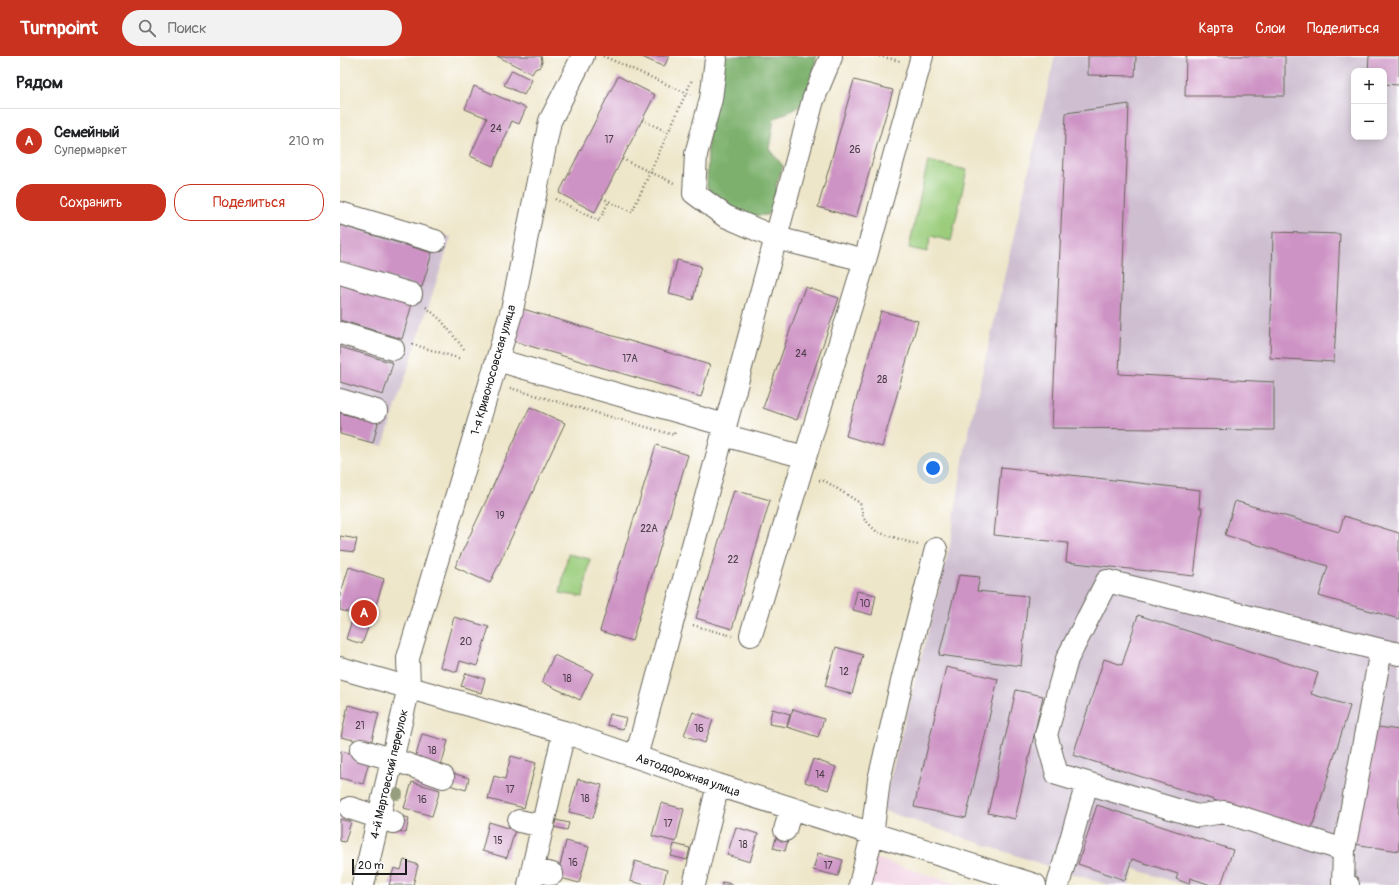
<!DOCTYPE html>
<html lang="ru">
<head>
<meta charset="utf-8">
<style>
	body { margin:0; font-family:Pangolin,sans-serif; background:#f2f2f2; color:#202124 }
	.controls { position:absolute; right:12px; top:12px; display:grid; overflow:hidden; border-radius:8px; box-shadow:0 2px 10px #0003 }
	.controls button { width:36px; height:36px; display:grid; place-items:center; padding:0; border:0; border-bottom:1px solid #e0e0e0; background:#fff; color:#202124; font:20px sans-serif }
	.scale { position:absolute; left:12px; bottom:10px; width:55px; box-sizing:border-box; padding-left:4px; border:2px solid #1c1c1c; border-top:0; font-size:11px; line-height:14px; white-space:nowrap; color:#1c1c1c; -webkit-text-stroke:3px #fff; paint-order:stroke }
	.you { position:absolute; left:593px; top:412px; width:14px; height:14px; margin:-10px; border:3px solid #fff; border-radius:50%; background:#1a73e8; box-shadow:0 0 0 6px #1a73e833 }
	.badge { display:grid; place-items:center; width:26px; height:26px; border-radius:50%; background:#c8321e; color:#fff; font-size:13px; font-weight:700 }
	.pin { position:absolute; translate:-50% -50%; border:2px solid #fff; box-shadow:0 1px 4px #0006 }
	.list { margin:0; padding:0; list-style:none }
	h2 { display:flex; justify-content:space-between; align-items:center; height:52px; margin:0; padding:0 16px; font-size:17px }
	h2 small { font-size:13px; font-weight:400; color:#757577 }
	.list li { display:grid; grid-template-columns:26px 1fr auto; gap:12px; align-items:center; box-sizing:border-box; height:64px; padding:0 16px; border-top:1px solid #e0e0e0 }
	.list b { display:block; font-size:15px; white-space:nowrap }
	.list p { margin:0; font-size:13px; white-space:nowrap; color:#757577 }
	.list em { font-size:13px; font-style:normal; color:#757577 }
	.actions { display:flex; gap:8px; padding:12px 16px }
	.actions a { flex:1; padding:9px 0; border:1px solid #c8321e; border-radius:16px; text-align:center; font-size:14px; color:#c8321e }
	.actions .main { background:#c8321e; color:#fff }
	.icon { flex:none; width:22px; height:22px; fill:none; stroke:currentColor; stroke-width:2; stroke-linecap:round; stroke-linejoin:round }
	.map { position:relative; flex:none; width:1059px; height:829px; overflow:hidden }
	header { display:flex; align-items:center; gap:24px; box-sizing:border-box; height:56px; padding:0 20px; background:#c8321e; color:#fff }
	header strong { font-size:19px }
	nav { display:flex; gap:22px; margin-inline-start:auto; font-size:14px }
	.search { width:280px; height:36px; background:#f2f2f2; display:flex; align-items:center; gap:10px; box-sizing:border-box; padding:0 14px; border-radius:22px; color:#757577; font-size:15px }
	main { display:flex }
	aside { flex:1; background:#fff }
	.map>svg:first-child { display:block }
	.built { fill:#f1d0e2 }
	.industrial { fill:#cebed0; fill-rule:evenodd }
	.green { fill:#9bcd7d; stroke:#5c744c }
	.forest { fill:#7cb06c; stroke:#4c6644 }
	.building { fill:#cd93c4 }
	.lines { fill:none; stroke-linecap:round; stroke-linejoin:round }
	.minor-casing { stroke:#666359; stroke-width:24 }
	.path { stroke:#666359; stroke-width:2.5; stroke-dasharray:1 3; stroke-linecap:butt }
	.minor { stroke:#fff; stroke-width:22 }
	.tree { fill:#979e7f }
	.labels { text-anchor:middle; stroke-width:4; stroke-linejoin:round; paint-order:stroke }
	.number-label { font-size:10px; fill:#483a46 }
	.street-label { font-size:12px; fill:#1c1c1c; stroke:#fff }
</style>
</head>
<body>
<header>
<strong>Turnpoint</strong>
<div class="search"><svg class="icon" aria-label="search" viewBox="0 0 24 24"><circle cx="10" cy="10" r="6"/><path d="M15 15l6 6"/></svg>Поиск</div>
<nav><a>Карта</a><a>Слои</a><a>Поделиться</a></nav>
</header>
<main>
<aside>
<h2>Рядом<small></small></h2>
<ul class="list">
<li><span class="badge">A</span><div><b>Семейный</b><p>Супермаркет</p></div><em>210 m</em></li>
</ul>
<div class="actions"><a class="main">Сохранить</a><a>Поделиться</a></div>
</aside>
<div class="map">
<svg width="1059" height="829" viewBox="0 0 1059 829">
	<rect width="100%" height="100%" fill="#fff"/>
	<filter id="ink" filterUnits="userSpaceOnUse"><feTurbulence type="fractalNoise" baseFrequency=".025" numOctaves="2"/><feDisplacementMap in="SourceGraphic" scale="8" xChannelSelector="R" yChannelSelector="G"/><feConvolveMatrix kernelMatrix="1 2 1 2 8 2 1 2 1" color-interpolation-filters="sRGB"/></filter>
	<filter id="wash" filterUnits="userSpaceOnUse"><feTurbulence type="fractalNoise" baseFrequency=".012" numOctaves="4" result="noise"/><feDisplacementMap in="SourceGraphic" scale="16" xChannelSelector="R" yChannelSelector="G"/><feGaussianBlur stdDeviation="0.9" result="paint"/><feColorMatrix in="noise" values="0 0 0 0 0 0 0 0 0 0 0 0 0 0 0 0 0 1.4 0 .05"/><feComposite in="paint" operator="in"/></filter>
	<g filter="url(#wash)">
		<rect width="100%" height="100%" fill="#eee6c9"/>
		<path class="built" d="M535,802L620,829H528Z"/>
		<path class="industrial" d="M715,0H1059V829H845L794,813L789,829H769L707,810L542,754L610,489L625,392ZM1014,15H1044V81H1014Z
			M0,148L111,181L43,390L0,378Z"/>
		<path class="green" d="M588,105L627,114L611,185L591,180L587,196L569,192Z
			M228,498L250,503L243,541L220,537Z"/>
		<path class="forest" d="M382,0H476L474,25L462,49L434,63L429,93L443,110L436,129L437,150L427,159L407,160L381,150L367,130L368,85Z"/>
		<g id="blocks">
			<path class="building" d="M157,0H201L202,5L200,11L195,13L192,18Z
				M300,0H329L324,11Z
				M748,0H796L795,20L748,19Z
				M846,0H945V40H845Z
				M1029,0H1059V29L1044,28V15H1028Z
				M172,14L192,24L184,39L164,29Z
				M278,20L315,39L255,156L219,137Z
				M514,24L553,34L516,162L478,151Z
				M134,30L186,52L179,68L172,65L153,110L130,100L147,62L125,53Z
				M789,48L779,318L934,326V374L712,372L726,57Z
				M0,169L92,197L82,231L0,206Z
				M933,176L1000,178L994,306L930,302Z
				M337,204L361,210L353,244L329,238Z
				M0,226L72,248L62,283L0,264Z
				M465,231L499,242L457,364L423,352Z
				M183,253L370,309L361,341L173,285Z
				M541,255L578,265L542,391L506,380Z
				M0,291L53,307L43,339L0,326Z
				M190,351L225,367L150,527L115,511Z
				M0,357L38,367L33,387L0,378Z
				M316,389L348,399L292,585L260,575Z
				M661,411L860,434L859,452H862L854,520L726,506L728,487L654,479Z
				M394,434L430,444L392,573L356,562Z
				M895,445L999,476L1004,460L1059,477V563L979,540L988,510L885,479Z
				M0,480L17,483L14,496L0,494Z
				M9,511L44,523L34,555L37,556L34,565L31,564L22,588L6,583L14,558L0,554V540Z
				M619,519L640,521L637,535L688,540L681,610L599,599Z
				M517,535L536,539L532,559L513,554Z
				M798,559L978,617L971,638L1010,650L971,775L733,699L764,603L782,609Z
				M114,561L149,571L137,610L120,605L117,616L100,611Z
				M496,591L523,599L512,638L485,630Z
				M214,599L253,617L240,644L202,626Z
				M606,611L658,623L626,762L574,751Z
				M126,617L145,623L141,637L121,630Z
				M676,634L703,640L675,763L648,757Z
				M8,649L39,657L31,688L1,681Z
				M432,653L450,658L447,671L429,668Z
				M453,653L484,663L478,681L447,671Z
				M353,656L373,664L365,687L344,679Z
				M270,658L286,662L283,673L267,669Z
				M1032,670L1059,674V795L1014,788Z
				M82,678L108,685L101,710L75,703Z
				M1,695L30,702L23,728L0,722Z
				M171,700L196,707L184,752L148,743L154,720L165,723Z
				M473,703L496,711L488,734L465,726Z
				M105,715L129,722L126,734L102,727Z
				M238,723L262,729L253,762L229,756Z
				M72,726L100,734L92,760L64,752Z
				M321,747L344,753L336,786L312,780Z
				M757,749L893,794L881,829H871L850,822L849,828L836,823L838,818L792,803L785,824L738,808Z
				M55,758L69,762L66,777L51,773Z
				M0,763L11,766L5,786L0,785Z
				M216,764L229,767L227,774L214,771Z
				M149,766L175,774L167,802L142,795Z
				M396,771L418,778L410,806L387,799Z
				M439,772L450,776L445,795L433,792Z
				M226,785L249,791L239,827L217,821Z
				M334,788L350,792L347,804L331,800Z
				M478,797L503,804L498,820L473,814Z
				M64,804L78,809L73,829H49L54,812L61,814Z
				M295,805L327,814L323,829H306L290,825Z
				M382,826L393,828V829H381Z"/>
		</g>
	</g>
	<g filter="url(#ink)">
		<use href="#blocks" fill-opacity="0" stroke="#666359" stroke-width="1"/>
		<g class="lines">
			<defs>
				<path id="minor" d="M376,3L371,43L356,98L354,137L385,160L436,182L525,204L411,579
					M0,157L95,185
					M525,204L582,0
					M0,217L71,238
					M0,277L53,293
					M157,304L385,369
					M0,344L36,355
					M383,379L465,401
					M0,612L224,676L378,729L695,829
					M21,694L52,703L103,721
					M296,701L473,44L491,1
					M10,752L53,766
					M179,765L203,770
					M445,774L451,753
					M1004,794L884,756L857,760L717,718L706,679L727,603L767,525L1041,594
					M193,814L212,818
					M23,829L69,631L68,602L172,254L210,65L243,0
					M189,829L224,676
					M354,829L378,729
					M520,829L532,779L539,724L564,617L596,493
					M718,829L747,727
					M1008,829L1003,827L1004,794L1041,594L1059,598"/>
			</defs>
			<use href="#minor" class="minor-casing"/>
			<path class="path" d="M263,0L351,39
				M539,0L560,5
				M302,64L328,76
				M282,103L336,128
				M262,142L292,156L352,24
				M215,143L259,165L269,145
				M86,251L101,264L124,293
				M72,288L121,303
				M170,332L334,379L335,375
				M479,424L485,425L520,447L524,463L537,476L578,489
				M353,569L392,580"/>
			<use href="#minor" class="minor"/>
		</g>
		<circle class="tree" cx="57" cy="738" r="6"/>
	</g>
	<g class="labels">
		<g class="number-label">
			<text x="156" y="76">24</text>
			<text x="269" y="87">17</text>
			<text x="515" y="97">26</text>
			<text x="461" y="301">24</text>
			<text x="290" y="306">17А</text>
			<text x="542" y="327">28</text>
			<text x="160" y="463">19</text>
			<text x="309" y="476">22А</text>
			<text x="393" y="507">22</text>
			<text x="525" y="551">10</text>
			<text x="126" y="589">20</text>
			<text x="504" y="619">12</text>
			<text x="227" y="626">18</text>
			<text x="20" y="673">21</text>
			<text x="359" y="676">16</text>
			<text x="92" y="698">18</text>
			<text x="480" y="722">14</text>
			<text x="170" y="737">17</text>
			<text x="245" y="746">18</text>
			<text x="82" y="747">16</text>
			<text x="328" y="771">17</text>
			<text x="158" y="788">15</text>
			<text x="403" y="792">18</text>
			<text x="233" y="810">16</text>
			<text x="488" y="813">17</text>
		</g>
		<g class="street-label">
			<text transform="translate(153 314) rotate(-74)" y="4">1-я Кривоносовская улица</text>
			<text transform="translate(49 718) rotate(-77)" y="4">4-й Мартовский переулок</text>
			<text transform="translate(348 719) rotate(19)" y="4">Автодорожная улица</text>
		</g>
	</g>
</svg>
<div class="controls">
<button>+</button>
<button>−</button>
</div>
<div class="scale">20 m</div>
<div class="you"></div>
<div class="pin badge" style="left:24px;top:557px">A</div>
</div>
</main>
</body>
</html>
